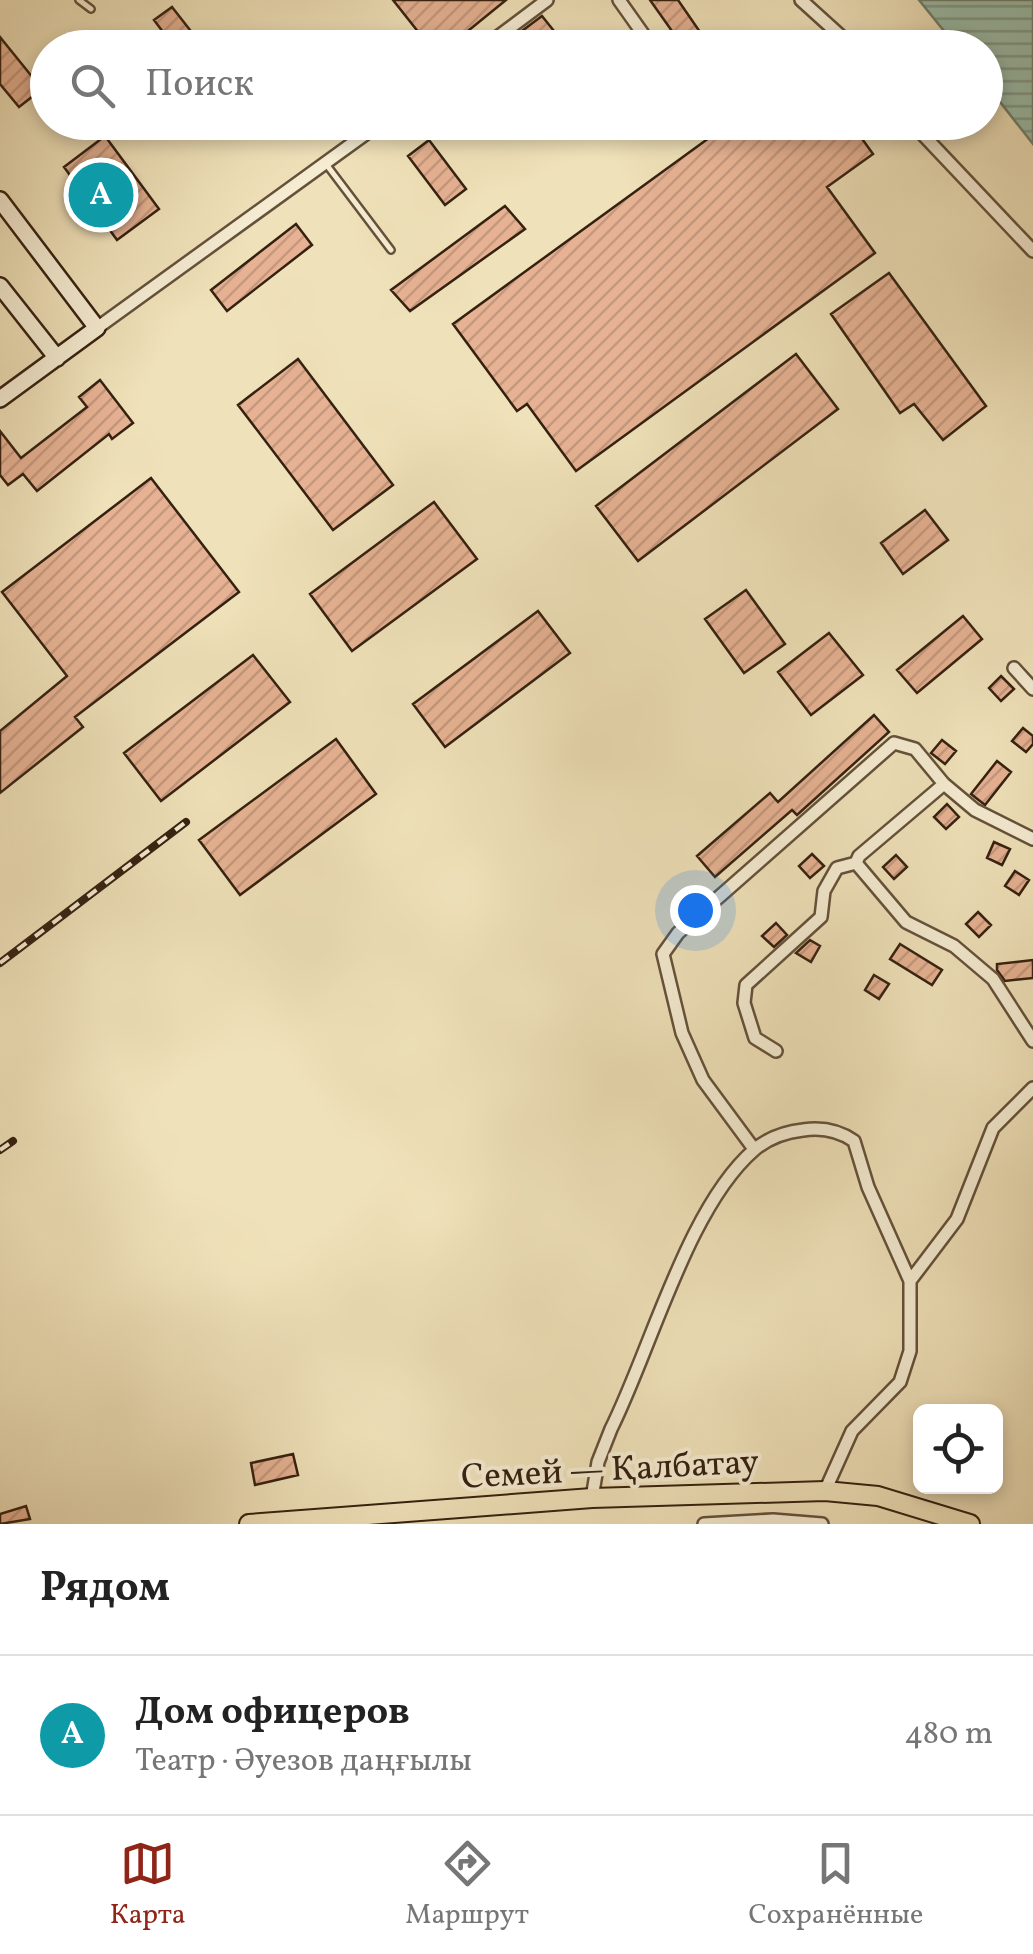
<!DOCTYPE html>
<html lang="ru">
<head>
<meta charset="utf-8">
<style>
	body { margin:0; font-family:Vollkorn,serif; background:#f2f2f2; color:#222 }
	.controls { position:absolute; right:30px; bottom:30px; display:grid; overflow:hidden; border-radius:15px; box-shadow:0 5px 15px #0003 }
	.controls button { width:90px; height:90px; display:grid; place-items:center; padding:0; border:0; border-bottom:2px solid #e0e0e0; background:#fff; color:#222; font:50px sans-serif }
	.you { position:absolute; left:695px; top:910px; width:35px; height:35px; margin:-25px; border:8px solid #fff; border-radius:50%; background:#1a73e8; box-shadow:0 0 0 15px #1a73e833 }
	.badge { display:grid; place-items:center; width:65px; height:65px; border-radius:50%; background:#8f2418; color:#fff; font-size:32px; font-weight:700 }
	.pin { position:absolute; translate:-50% -50%; border:5px solid #fff; box-shadow:0 2px 10px #0006 }
	.list { margin:0; padding:0; list-style:none }
	h2 { display:flex; justify-content:space-between; align-items:center; height:130px; margin:0; padding:0 40px; font-size:42px }
	h2 small { font-size:32px; font-weight:400; color:#767676 }
	.list li { display:grid; grid-template-columns:65px 1fr auto; gap:30px; align-items:center; box-sizing:border-box; height:160px; padding:0 40px; border-top:2px solid #e0e0e0 }
	.list b { display:block; font-size:38px; white-space:nowrap }
	.list p { margin:0; font-size:32px; white-space:nowrap; color:#767676 }
	.list em { font-size:32px; font-style:normal; color:#767676 }
	.icon { flex:none; width:55px; height:55px; fill:none; stroke:currentColor; stroke-width:2; stroke-linecap:round; stroke-linejoin:round }
	.map { position:relative; flex:none; width:1033px; height:1524px; overflow:hidden }
	.search { position:absolute; background:#fff; box-shadow:0 5px 15px #0003; left:30px; right:30px; top:30px; height:110px; display:flex; align-items:center; gap:25px; box-sizing:border-box; padding:0 35px; border-radius:55px; color:#767676; font-size:38px }
	.sheet { height:290px; background:#fff }
	nav { display:flex; justify-content:space-around; align-items:center; box-sizing:border-box; height:140px; border-top:2px solid #e0e0e0; background:#fff; font-size:28px; color:#767676 }
	nav a { display:grid; justify-items:center; gap:5px }
	nav .on { color:#8f2418 }
	.map>svg:first-child { display:block }
	.water { fill:url(#water-rules); stroke:#727f6d; stroke-width:2.5 }
	.building { fill:url(#building-hatch); stroke:#352110; stroke-width:2.5 }
	.lines { fill:none; stroke-linecap:round; stroke-linejoin:round }
	.service-casing { stroke:#64513a; stroke-width:10 }
	.minor-casing { stroke:#64513a; stroke-width:16 }
	.secondary-casing { stroke:#352110; stroke-width:20 }
	.trunk-casing { stroke:#352110; stroke-width:22 }
	.service { stroke:#f5ecd2; stroke-width:5 }
	.minor { stroke:#f5ecd2; stroke-width:11 }
	.secondary { stroke:#f5ecd2; stroke-width:15 }
	.trunk { stroke:#efe1b9; stroke-width:18 }
	.rail-casing { stroke:#352110; stroke-width:8 }
	.rail { stroke:#f5ecd2; stroke-width:4; stroke-dasharray:11; stroke-linecap:butt }
	.labels { text-anchor:middle; stroke-width:8; stroke-linejoin:round; paint-order:stroke }
	.street-label { font-size:35px; fill:#352110; stroke:#f5ecd2 }
</style>
</head>
<body>
<div class="map">
<svg width="1033" height="1524" viewBox="0 0 1033 1524">
	<defs>
		<pattern id="water-rules" width="6" height="5" patternUnits="userSpaceOnUse" patternTransform="scale(2.5)"><rect width="6" height="5" fill="#9abeab"/><path d="M0 2.5h6" fill="none" stroke="#7e9a8a"/></pattern>
		<pattern id="building-hatch" width="6" height="6" patternUnits="userSpaceOnUse" patternTransform="scale(2.5)"><rect width="6" height="6" fill="#e6b293"/><path d="M-1 1l2-2M0 6l6-6M5 7l2-2" fill="none" stroke="#c6997e"/></pattern>
	</defs>
	<rect width="100%" height="100%" fill="#efe1b9"/>
	<filter id="stains"><feTurbulence type="fractalNoise" baseFrequency=".002" numOctaves="4"/><feColorMatrix values="0 0 0 0 .2 0 0 0 0 .09 0 0 0 0 .02 0 0 0 .5 -.17"/></filter>
	<radialGradient id="worn" r=".72"><stop offset=".6" stop-color="#630" stop-opacity="0"/><stop offset="1" stop-color="#630" stop-opacity=".3"/></radialGradient>
	<path class="water" d="M919,0H1033V144L986,84V48L957,47Z"/>
	<path class="building" d="M393,0H506L447,48H431Z
		M650,0H678L711,48H684Z
		M172,7L190,30L172,44L154,20Z
		M542,16L558,36L543,48H499Z
		M0,37L42,89L19,107L0,84Z
		M731,122H850L873,154L827,187L875,253L576,471L527,404L517,411L453,324Z
		M105,136L159,209L117,240L64,167Z
		M429,140L466,189L445,205L408,156Z
		M505,206L525,229L410,311L391,290Z
		M296,224L312,245L227,311L211,290Z
		M889,273L986,406L943,440L914,404L900,413L831,314Z
		M796,354L838,409L638,561L596,506Z
		M298,359L393,485L333,530L238,405Z
		M100,380L133,423L112,439L109,434L37,491L23,474L8,485L0,475V431L21,458L87,407L79,397Z
		M151,478L239,592L75,717L83,727L0,793V731L67,676L2,592Z
		M434,502L477,559L352,651L310,594Z
		M925,510L948,540L903,574L881,543Z
		M746,590L785,644L744,673L705,619Z
		M538,611L570,653L445,747L413,704Z
		M963,616L982,639L917,693L897,670Z
		M829,633L863,675L811,715L778,672Z
		M253,655L290,702L161,801L124,753Z
		M1001,676L1014,689L1001,701L989,688Z
		M874,715L889,732L797,815L792,810L715,877L697,856L770,793L778,802Z
		M1023,728L1033,736V744L1026,752L1012,741Z
		M336,739L376,794L240,895L199,840Z
		M942,740L956,751L945,764L931,753Z
		M997,761L1011,772L985,805L971,794Z
		M947,804L959,817L946,829L934,817Z
		M994,842L1010,849L1002,865L987,858Z
		M812,854L824,866L810,878L799,866Z
		M896,855L907,867L894,879L883,867Z
		M1015,871L1029,880L1019,895L1005,886Z
		M978,912L991,925L979,937L966,924Z
		M776,923L787,935L774,947L762,936Z
		M810,940L820,946L811,962L796,953Z
		M900,944L942,970L932,985L890,959Z
		M1033,960V978L1005,981L997,970V964Z
		M874,975L889,984L879,999L865,990Z
		M293,1454L298,1475L255,1485L251,1463Z
		M26,1506L30,1519L0,1524V1514Z"/>
	<g class="lines">
		<defs>
			<path id="service" d="M79,0L91,9
				M326,164L391,250"/>
			<path id="minor" d="M619,0L653,48
				M801,0L854,48
				M483,48L547,0
				M911,122L1033,251
				M97,328L382,122
				M1014,668L1033,689
				M856,863L859,856L944,784
				M776,1051L755,1038L744,1003L746,985L821,917L824,891L837,868L856,863L906,922L954,946L993,979L1033,1041
				M754,1149L703,1080L682,1033L663,954L678,933L894,743L915,749L944,784L975,810L1033,839
				M825,1491L852,1431L900,1382L910,1351V1281L957,1219L993,1128L1033,1088
				M592,1498L598,1462L611,1429C651,1349 688,1207 754,1150C768,1138 785,1132 803,1130C822,1127 838,1130 854,1141L868,1187L910,1281
				M704,1524L773,1520L822,1524"/>
			<path id="secondary" d="M0,200L97,328L0,399
				M0,286L57,358"/>
			<path id="trunk" d="M249,1524L592,1498L825,1491L878,1496L970,1524"/>
		</defs>
		<use href="#service" class="service-casing"/>
		<use href="#minor" class="minor-casing"/>
		<use href="#secondary" class="secondary-casing"/>
		<use href="#trunk" class="trunk-casing"/>
		<use href="#service" class="service"/>
		<use href="#minor" class="minor"/>
		<use href="#secondary" class="secondary"/>
		<use href="#trunk" class="trunk"/>
		<defs>
			<path id="rail" d="M0,963L186,822
				M0,1150L13,1141"/>
		</defs>
		<use href="#rail" class="rail-casing"/>
		<use href="#rail" class="rail"/>
	</g>
	<g class="labels">
		<g class="street-label">
			<text transform="translate(610 1468) rotate(-3)" y="12">Семей — Қалбатау</text>
		</g>
	</g>
	<rect width="100%" height="100%" filter="url(#stains)"/>
	<rect width="100%" height="100%" fill="url(#worn)"/>
</svg>
<div class="controls">
<button><svg class="icon" aria-label="locate" viewBox="0 0 24 24"><circle cx="12" cy="12" r="6"/><path d="M12 2v4M12 18v4M2 12h4M18 12h4"/></svg></button>
</div>
<div class="you"></div>
<div class="pin badge" style="left:101px;top:195px;background:#0f9aa8">A</div>
<div class="search"><svg class="icon" aria-label="search" viewBox="0 0 24 24"><circle cx="10" cy="10" r="6"/><path d="M15 15l6 6"/></svg>Поиск</div>
</div>
<section class="sheet">
<h2>Рядом<small></small></h2>
<ul class="list">
<li><span class="badge" style="background:#0f9aa8">A</span><div><b>Дом офицеров</b><p>Театр · Әуезов даңғылы</p></div><em>480 m</em></li>
</ul>
</section>
<nav>
<a class="on"><svg class="icon" aria-label="map" viewBox="0 0 24 24"><path d="M3 6l6-2 6 2 6-2v14l-6 2-6-2-6 2zM9 4v14M15 6v14"/></svg>Карта</a>
<a><svg class="icon" aria-label="directions" viewBox="0 0 24 24"><path d="M12 3l9 9-9 9-9-9zM9 14v-3h6M13 9l2 2-2 2"/></svg>Маршрут</a>
<a><svg class="icon" aria-label="saved" viewBox="0 0 24 24"><path d="M7 4h10v16l-5-4-5 4z"/></svg>Сохранённые</a>
</nav>
</body>
</html>
